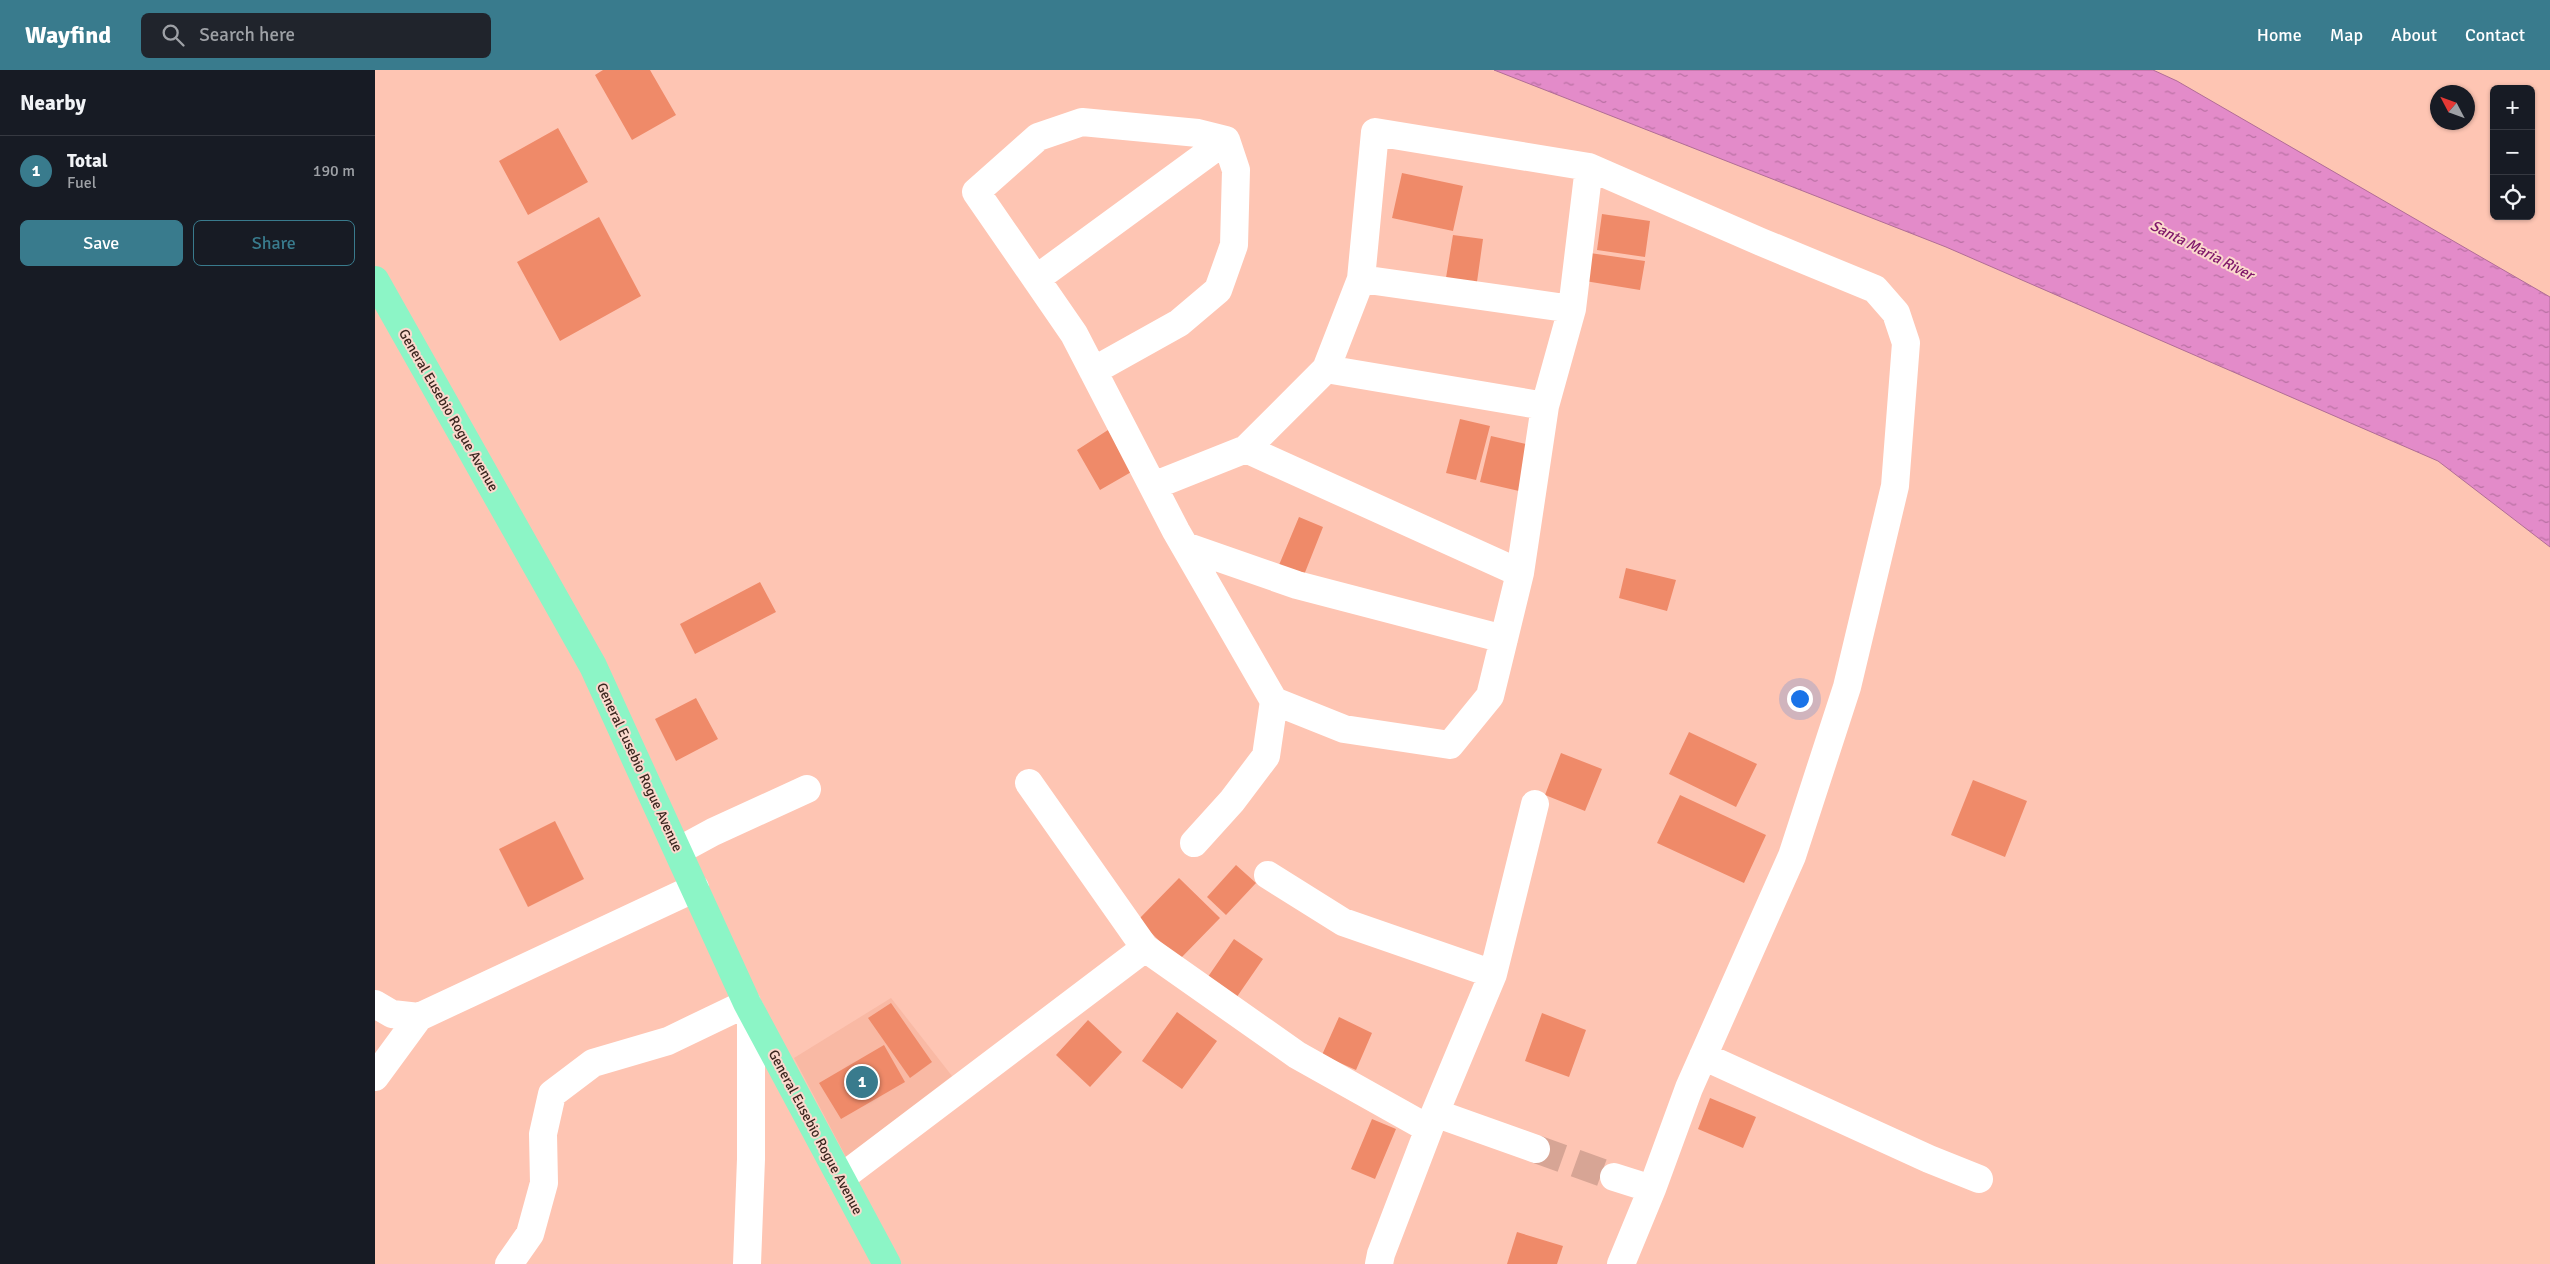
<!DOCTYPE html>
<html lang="en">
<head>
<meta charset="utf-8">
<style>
	body { margin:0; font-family:Signika,sans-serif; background:#20242c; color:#f1f3f6 }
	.controls { position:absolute; right:15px; top:15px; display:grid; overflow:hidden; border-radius:8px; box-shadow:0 1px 4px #0004 }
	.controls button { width:45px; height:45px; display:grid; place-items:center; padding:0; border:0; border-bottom:1px solid #363941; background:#171b24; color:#f1f3f6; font:25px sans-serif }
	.compass { position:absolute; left:2055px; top:15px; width:45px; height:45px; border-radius:50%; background:#171b24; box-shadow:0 1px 4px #0004; rotate:311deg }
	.you { position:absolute; left:1424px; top:628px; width:18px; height:18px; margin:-12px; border:4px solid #fff; border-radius:50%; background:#1a73e8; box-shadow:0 0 0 8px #1a73e833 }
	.badge { display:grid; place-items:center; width:32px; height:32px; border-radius:50%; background:#397b8d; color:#fff; font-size:16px; font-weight:700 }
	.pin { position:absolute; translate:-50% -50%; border:2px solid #fff; box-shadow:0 1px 5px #0006 }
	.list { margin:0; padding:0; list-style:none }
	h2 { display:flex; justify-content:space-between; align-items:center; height:65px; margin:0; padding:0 20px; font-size:21px }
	h2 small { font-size:16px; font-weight:400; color:#9ea1a6 }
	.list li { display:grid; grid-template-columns:32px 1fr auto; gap:15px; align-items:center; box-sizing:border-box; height:70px; padding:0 20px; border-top:1px solid #363941 }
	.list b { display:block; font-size:19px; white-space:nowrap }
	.list p { margin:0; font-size:16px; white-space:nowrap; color:#9ea1a6 }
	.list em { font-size:16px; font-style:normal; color:#9ea1a6 }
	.actions { display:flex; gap:10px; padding:15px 20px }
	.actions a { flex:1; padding:11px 0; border:1px solid #397b8d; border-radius:8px; text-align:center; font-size:18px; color:#397b8d }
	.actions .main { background:#397b8d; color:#fff }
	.icon { flex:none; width:28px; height:28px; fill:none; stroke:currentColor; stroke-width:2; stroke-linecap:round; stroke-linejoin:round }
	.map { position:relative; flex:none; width:2175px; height:1194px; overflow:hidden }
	header { display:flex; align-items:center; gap:30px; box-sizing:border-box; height:70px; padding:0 25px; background:#397b8d; color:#fff }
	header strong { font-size:24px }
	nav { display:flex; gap:28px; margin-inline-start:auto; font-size:18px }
	.search { width:350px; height:45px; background:#20242c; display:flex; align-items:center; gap:12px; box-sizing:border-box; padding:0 18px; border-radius:8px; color:#9ea1a6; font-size:19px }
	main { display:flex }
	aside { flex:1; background:#171b24 }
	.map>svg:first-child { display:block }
	.built { fill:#f9b9a4 }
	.water { fill:url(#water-ripples); stroke:#b16d96 }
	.building { fill:#ef8a69 }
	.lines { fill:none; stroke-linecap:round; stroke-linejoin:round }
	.minor-tunnel { stroke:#d7a595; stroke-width:28; stroke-dasharray:28 14; stroke-linecap:butt }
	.minor { stroke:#fff; stroke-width:28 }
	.major { stroke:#8cf5c6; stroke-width:28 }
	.labels { text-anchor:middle; stroke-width:4; stroke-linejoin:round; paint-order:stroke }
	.street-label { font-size:14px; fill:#3b261f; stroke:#fbd8cd }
	.water-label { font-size:15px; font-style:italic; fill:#7f1769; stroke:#fbd8cd }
</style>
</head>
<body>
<header>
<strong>Wayfind</strong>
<div class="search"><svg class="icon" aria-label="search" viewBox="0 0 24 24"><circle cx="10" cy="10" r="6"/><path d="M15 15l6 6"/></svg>Search here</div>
<nav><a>Home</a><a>Map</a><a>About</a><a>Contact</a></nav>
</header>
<main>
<aside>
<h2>Nearby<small></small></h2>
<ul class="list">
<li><span class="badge">1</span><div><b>Total</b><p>Fuel</p></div><em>190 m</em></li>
</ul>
<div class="actions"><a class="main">Save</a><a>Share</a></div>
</aside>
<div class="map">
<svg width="2175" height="1194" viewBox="0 0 2175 1194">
	<defs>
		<pattern id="water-ripples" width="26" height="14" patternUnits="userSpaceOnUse" patternTransform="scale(1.25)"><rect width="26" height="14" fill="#e38bc9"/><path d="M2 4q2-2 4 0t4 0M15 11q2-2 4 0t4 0" fill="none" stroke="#b971a3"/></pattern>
	</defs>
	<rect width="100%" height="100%" fill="#fec5b3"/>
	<path class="built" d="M516,928L577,1006L471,1087L419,988Z"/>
	<path class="water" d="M1119,0H1778L1802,11L2175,227V477L2063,391L1571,177Z"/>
	<path class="building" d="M228,0H275L301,45L257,70L220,5Z
		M183,58L213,112L153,145L124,91Z
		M1027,103L1088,116L1078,161L1017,148Z
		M1227,144L1275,151L1270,187L1222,180Z
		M224,147L266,226L185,271L142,192Z
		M1078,165L1108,169L1101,219L1070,214Z
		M1215,183L1270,191L1265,220L1210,211Z
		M1085,349L1115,356L1101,410L1071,403Z
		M733,360L758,401L725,420L702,380Z
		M1116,366L1155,375L1144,421L1105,412Z
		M924,447L948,457L929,505L904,495Z
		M1251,498L1301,510L1292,541L1244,528Z
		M385,512L401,542L320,584L305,554Z
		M321,628L343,669L301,691L280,649Z
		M1314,662L1382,694L1361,737L1294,704Z
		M1186,683L1227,699L1210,741L1170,725Z
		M1598,710L1652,731L1630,787L1576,765Z
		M1305,725L1391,765L1369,813L1282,773Z
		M180,751L209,809L153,837L124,779Z
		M861,795L881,813L851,845L832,827Z
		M804,808L845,848L804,890L763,850Z
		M859,869L888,889L857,934L828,914Z
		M516,933L557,992L535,1008L493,948Z
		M802,942L842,971L807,1019L767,991Z
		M1167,943L1211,960L1194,1007L1150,991Z
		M964,947L997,963L981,1000L947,985Z
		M713,950L747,982L715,1017L681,985Z
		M509,975L530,1012L466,1049L444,1013Z
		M1335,1028L1381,1047L1368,1078L1323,1059Z
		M997,1049L1021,1059L1000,1109L976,1099Z
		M1142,1162L1188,1176L1182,1194H1132Z"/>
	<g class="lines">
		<path class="minor-tunnel" d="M1161,1079L1239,1107"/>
		<path class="minor" d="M1214,97L1386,172L1500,219L1521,243L1531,273L1520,416L1472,617L1417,786L1314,1018L1277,1119L1246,1194
			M661,209L851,70
			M986,209L1197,239
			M951,299L1170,336
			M718,301L804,253L843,220L859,175L861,100L851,70L823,63L707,52L663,67L601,122L699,264L801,461L899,631L969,659L1075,675L1115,626L1145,503L1170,336L1197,239L1214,97L1000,62L986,209L951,299L871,379L1145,503
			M778,416L871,379
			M810,476L922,515L1129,569
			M654,713L770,878
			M819,773L857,731L891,686L899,631
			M303,781L338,762L432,719
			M893,805L968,852L1118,904
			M0,934L17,944L44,947L320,818
			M1328,986L1554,1089L1604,1109
			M0,1007L44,947
			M1060,1043L1161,1079
			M1239,1107L1277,1119
			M466,1108L770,878L922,985L1054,1059
			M134,1194L155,1164L169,1113L168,1064L177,1024L218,993L293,971L372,933
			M372,1194L376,1089V941
			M1004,1194L1006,1184L1060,1043L1118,904L1160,734"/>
		<path class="major" d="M0,210L218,596L372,933L512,1194"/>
	</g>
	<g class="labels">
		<g class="street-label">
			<text transform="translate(74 340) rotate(60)" y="5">General Eusebio Rogue Avenue</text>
			<text transform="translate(265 697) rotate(65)" y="5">General Eusebio Rogue Avenue</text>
			<text transform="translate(441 1062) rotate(62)" y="5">General Eusebio Rogue Avenue</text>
		</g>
		<g class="water-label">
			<text transform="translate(1827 180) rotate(27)" y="5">Santa Maria River</text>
		</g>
	</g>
</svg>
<div class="controls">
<button>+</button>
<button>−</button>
<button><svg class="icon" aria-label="locate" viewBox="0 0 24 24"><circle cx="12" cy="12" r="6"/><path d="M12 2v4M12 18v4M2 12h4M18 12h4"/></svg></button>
</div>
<svg class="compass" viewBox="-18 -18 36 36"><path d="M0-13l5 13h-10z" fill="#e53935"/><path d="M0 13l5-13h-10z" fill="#9ea1a6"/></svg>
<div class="you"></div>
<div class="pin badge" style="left:487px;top:1012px">1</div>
</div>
</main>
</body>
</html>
